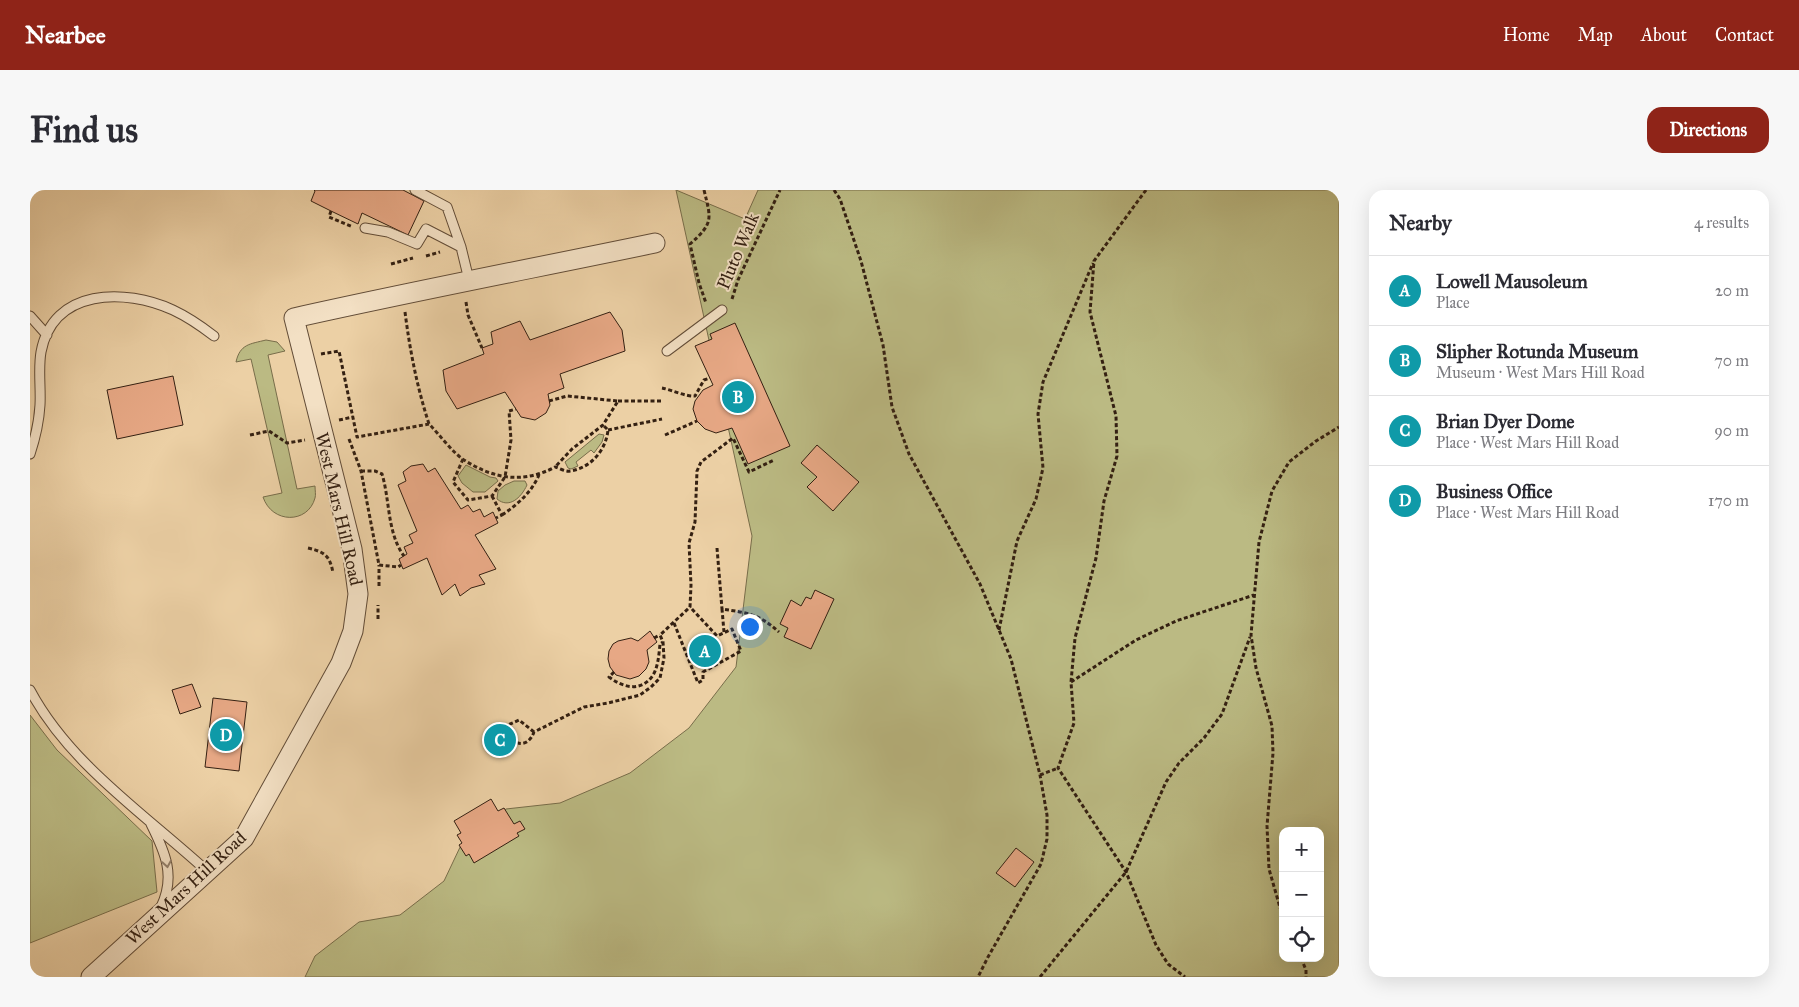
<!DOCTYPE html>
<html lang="en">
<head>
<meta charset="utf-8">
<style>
	body { margin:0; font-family:"IM FELL Great Primer",serif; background:#f7f7f7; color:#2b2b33 }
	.controls { position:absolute; right:15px; bottom:15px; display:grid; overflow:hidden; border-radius:10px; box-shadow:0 5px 20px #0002 }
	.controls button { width:45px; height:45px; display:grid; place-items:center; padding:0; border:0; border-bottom:1px solid #e1e1e2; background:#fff; color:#2b2b33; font:25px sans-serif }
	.you { position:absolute; left:719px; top:436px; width:18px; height:18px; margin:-12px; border:4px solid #fff; border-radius:50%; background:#1a73e8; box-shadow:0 0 0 8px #1a73e833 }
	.badge { display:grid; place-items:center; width:32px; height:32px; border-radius:50%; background:#8f2418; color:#fff; font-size:16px; font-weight:700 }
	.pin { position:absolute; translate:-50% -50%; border:2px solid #fff; box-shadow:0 1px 5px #0006 }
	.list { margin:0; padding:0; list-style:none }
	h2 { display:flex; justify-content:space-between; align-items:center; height:65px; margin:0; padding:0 20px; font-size:21px }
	h2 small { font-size:16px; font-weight:400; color:#7c7c81 }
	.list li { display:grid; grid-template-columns:32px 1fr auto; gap:15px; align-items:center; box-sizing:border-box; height:70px; padding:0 20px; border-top:1px solid #e1e1e2 }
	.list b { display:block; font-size:19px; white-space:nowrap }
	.list p { margin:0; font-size:16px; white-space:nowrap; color:#7c7c81 }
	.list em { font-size:16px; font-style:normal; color:#7c7c81 }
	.icon { flex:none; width:28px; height:28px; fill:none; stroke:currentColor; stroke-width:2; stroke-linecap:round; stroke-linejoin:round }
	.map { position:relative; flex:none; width:1309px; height:787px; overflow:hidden; border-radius:15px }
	header { display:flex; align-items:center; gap:30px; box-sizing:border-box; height:70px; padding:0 25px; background:#8f2418; color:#fff }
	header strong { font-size:24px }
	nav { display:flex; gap:28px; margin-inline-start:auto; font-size:18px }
	.intro { display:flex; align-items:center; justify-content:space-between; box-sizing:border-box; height:120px; padding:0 30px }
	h1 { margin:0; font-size:35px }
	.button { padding:12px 22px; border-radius:15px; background:#8f2418; color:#fff; font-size:18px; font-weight:700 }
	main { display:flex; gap:30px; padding:0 30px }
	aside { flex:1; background:#fff; border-radius:15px; box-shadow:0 5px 20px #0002 }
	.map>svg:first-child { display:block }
	.green { fill:#bbba83; stroke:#786d4a; fill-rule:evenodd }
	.building { fill:#e7a885; stroke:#342012 }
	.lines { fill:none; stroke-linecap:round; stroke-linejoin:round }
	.service-casing { stroke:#624c37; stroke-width:11 }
	.minor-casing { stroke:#624c37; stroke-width:21 }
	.path { stroke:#342012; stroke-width:3; stroke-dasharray:4 2.5; stroke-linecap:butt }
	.service { stroke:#f3e0c4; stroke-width:9 }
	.minor { stroke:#f3e0c4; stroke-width:19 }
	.oneway { stroke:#94806b }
	.labels { text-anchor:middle; stroke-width:4; stroke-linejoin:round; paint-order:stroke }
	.street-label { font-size:18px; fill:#342012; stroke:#f3e0c4 }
</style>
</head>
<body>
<header>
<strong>Nearbee</strong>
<nav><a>Home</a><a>Map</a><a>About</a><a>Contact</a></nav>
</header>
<div class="intro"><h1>Find us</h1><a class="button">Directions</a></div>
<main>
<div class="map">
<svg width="1309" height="787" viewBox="0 0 1309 787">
	<rect width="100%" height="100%" fill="#ecd0a5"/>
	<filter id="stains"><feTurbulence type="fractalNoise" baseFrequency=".004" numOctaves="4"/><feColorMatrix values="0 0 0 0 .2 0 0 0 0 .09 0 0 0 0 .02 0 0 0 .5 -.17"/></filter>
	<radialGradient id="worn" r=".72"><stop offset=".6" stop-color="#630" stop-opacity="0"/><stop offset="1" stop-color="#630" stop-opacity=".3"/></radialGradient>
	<path class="green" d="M646,0L715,29L728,0H1309V787H275L285,766L329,732L370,725L414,691L432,653L476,619L530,613L600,583L659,538L706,477L722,346ZM1253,641H1290V768H1253Z
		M236,150L247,152L255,161L238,165L267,299L285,296C285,300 286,305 285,308C278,334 242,334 233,307L252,303L221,169L206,172C210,154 220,154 236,150Z
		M569,244L574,245L572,252L564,263L561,260L546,272L548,276L541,279L538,278L535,272Z
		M436,275L460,287L466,288L468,291L455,302H443L432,293L428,286Z
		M484,291H495L497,295C491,308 479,319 467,309L468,301L475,295Z
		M0,525L27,560L122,651L127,702L0,753Z"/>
	<path class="building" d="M284,0H373L394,11L378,45L332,23L328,34L301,21L281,11L285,1Z
		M580,122L592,140L595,161L530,184L534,198L518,204L520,215L516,223L505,230L491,227L475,202L427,219L416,201L413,180L454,164L452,158L463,154L461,142L490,131L500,150Z
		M705,133L760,256L718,274L702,238L686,243L675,239L667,231L663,219L665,211L673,200L683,195L665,156L682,149L680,144Z
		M143,186L153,235L87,249L77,200Z
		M787,255L829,292L803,321L777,297L787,287L771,273Z
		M393,274L398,282L405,278L431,319L438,315L443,322L450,319L454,327L463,322L468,333L445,345L466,379L449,385L455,394L441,398L430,406L425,394L412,405L397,368L373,379L369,369L377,364L374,357L383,353L379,345L387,341L368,295L376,291L373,282L381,276Z
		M785,400L804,409L781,459L754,447L758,438L750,434L761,410L771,416L776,407L781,409Z
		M620,441L627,452L617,460L619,472L616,479L609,486L600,489L586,485L580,477L578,469L579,461L583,454L588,451L601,448L608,451Z
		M668 461a7 7 0 1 1 14 0a7 7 0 1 1-14 0Z
		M162,494L171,517L150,524L142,500Z
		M183,508L217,512L209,581L175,577Z
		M461 549a9 9 0 1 1 18 0a9 9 0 1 1-18 0Z
		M461,609L468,621L474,618L484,634L490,631L495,639L487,643L489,646L444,673L439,664L436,666L429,655L432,653L427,645L431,643L424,631Z
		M986,658L1004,672L985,697L966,683Z"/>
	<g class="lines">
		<defs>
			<path id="service" d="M385,0L417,17L431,57L439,90
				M335,38L358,42L387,54L396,39L431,57
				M0,126L17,145
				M637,161L692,120
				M0,264C5,249 9,232 10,215C11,198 8,179 11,162C23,98 95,98 143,120C158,127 171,136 184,146
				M0,500C40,575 116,625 178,682
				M121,634C135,662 146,686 131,717"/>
			<path id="minor" d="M61,787L214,648L311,473L323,441L328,404L322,359L264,128C384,101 505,78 625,53"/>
		</defs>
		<use href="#service" class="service-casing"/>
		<use href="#minor" class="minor-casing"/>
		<path class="path" d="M674,0C681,29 684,33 660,54L669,93L676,113
			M804,0L810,9L831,71L853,155L862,217L879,264L950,394L981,469L1010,585L1017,625V649L1011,674L958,767L948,787
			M1116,0L1064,71L1060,122L1086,226L1087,266L1074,311L1066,368L1045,448L1041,492L1044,533L1028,578L1096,682L1126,755L1138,774L1155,787
			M301,21L299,27L323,37
			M396,66L410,62
			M361,74L383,68
			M702,109L708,90L750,0
			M436,112L438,125L452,158
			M375,122C380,161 387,197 399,234
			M291,164L309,161L327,247L399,234C409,244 422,262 434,270C464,289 493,294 525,277C529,278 535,282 540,281C561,278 576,260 578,240L573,235
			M632,198C642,200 657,207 665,206L674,190L680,188
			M519,211L537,206L588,211L573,235L542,259L525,277
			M588,211H631
			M309,230L323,227
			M578,240L632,229
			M220,245L239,241L257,253L275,250
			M635,245L667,231
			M319,249L331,281L349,375L368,377L371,375
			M433,269L423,292L438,310L462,306L475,287L481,250L479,221L486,219
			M331,281H345L352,284C360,310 357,343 374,366
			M462,306L472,325L466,328
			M472,325C488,314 501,303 509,285
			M278,358C295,362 300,366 303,383
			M687,358L692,419
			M349,396V375
			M348,429V415
			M644,433L668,493L673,490V482L711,461L702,439L687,446L660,417
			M969,440L987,351L1006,309L1013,278L1008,224L1013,192L1063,73
			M694,442L692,419C718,423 729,424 749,442
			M624,448L630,445
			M584,482L579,487C592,497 609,502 621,488C628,480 629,464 630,454L633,452
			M1041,492L1106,450L1146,431L1224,405
			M504,542L489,530L478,535C478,555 497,561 504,542L554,517L578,513L610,505L621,497L630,488L634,468L633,452L630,445L660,417L661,395L659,353L665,332L667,281L671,272L703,248L719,282L744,270
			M1010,585L1028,578
			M1253,728L1239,679L1237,636L1243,563L1242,536L1226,478L1221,445L1229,352L1242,301L1259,272L1286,251L1309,237
			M1271,768L1276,780V787
			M1010,787L1096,682L1136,592L1149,573L1174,548L1192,524L1220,447"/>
		<use href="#service" class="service"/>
		<use href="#minor" class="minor"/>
	</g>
	<defs><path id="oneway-chevron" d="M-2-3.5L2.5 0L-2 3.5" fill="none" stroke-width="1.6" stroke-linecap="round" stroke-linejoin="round" transform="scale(1.25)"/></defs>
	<use class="oneway" href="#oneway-chevron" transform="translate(137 674) rotate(81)"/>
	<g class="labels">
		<g class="street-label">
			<text transform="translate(708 61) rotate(-67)" y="6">Pluto Walk</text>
			<text transform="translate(309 319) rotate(77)" y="6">West Mars Hill Road</text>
			<text transform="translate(156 698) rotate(-43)" y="6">West Mars Hill Road</text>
		</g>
	</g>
	<rect width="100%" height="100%" filter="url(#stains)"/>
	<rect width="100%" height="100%" fill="url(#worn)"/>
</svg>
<div class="controls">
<button>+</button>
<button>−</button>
<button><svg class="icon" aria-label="locate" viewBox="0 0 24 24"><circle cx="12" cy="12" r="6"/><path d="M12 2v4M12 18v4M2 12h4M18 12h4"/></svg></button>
</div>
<div class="you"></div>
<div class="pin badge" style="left:675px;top:461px;background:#0f9aa8">A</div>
<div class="pin badge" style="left:708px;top:207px;background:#0f9aa8">B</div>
<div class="pin badge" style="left:470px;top:550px;background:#0f9aa8">C</div>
<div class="pin badge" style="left:196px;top:545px;background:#0f9aa8">D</div>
</div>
<aside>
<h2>Nearby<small>4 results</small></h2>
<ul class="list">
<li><span class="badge" style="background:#0f9aa8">A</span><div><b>Lowell Mausoleum</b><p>Place</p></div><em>20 m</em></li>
<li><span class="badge" style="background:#0f9aa8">B</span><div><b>Slipher Rotunda Museum</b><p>Museum · West Mars Hill Road</p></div><em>70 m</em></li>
<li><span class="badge" style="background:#0f9aa8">C</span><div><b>Brian Dyer Dome</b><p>Place · West Mars Hill Road</p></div><em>90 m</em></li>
<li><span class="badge" style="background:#0f9aa8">D</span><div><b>Business Office</b><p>Place · West Mars Hill Road</p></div><em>170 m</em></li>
</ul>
</aside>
</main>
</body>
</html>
